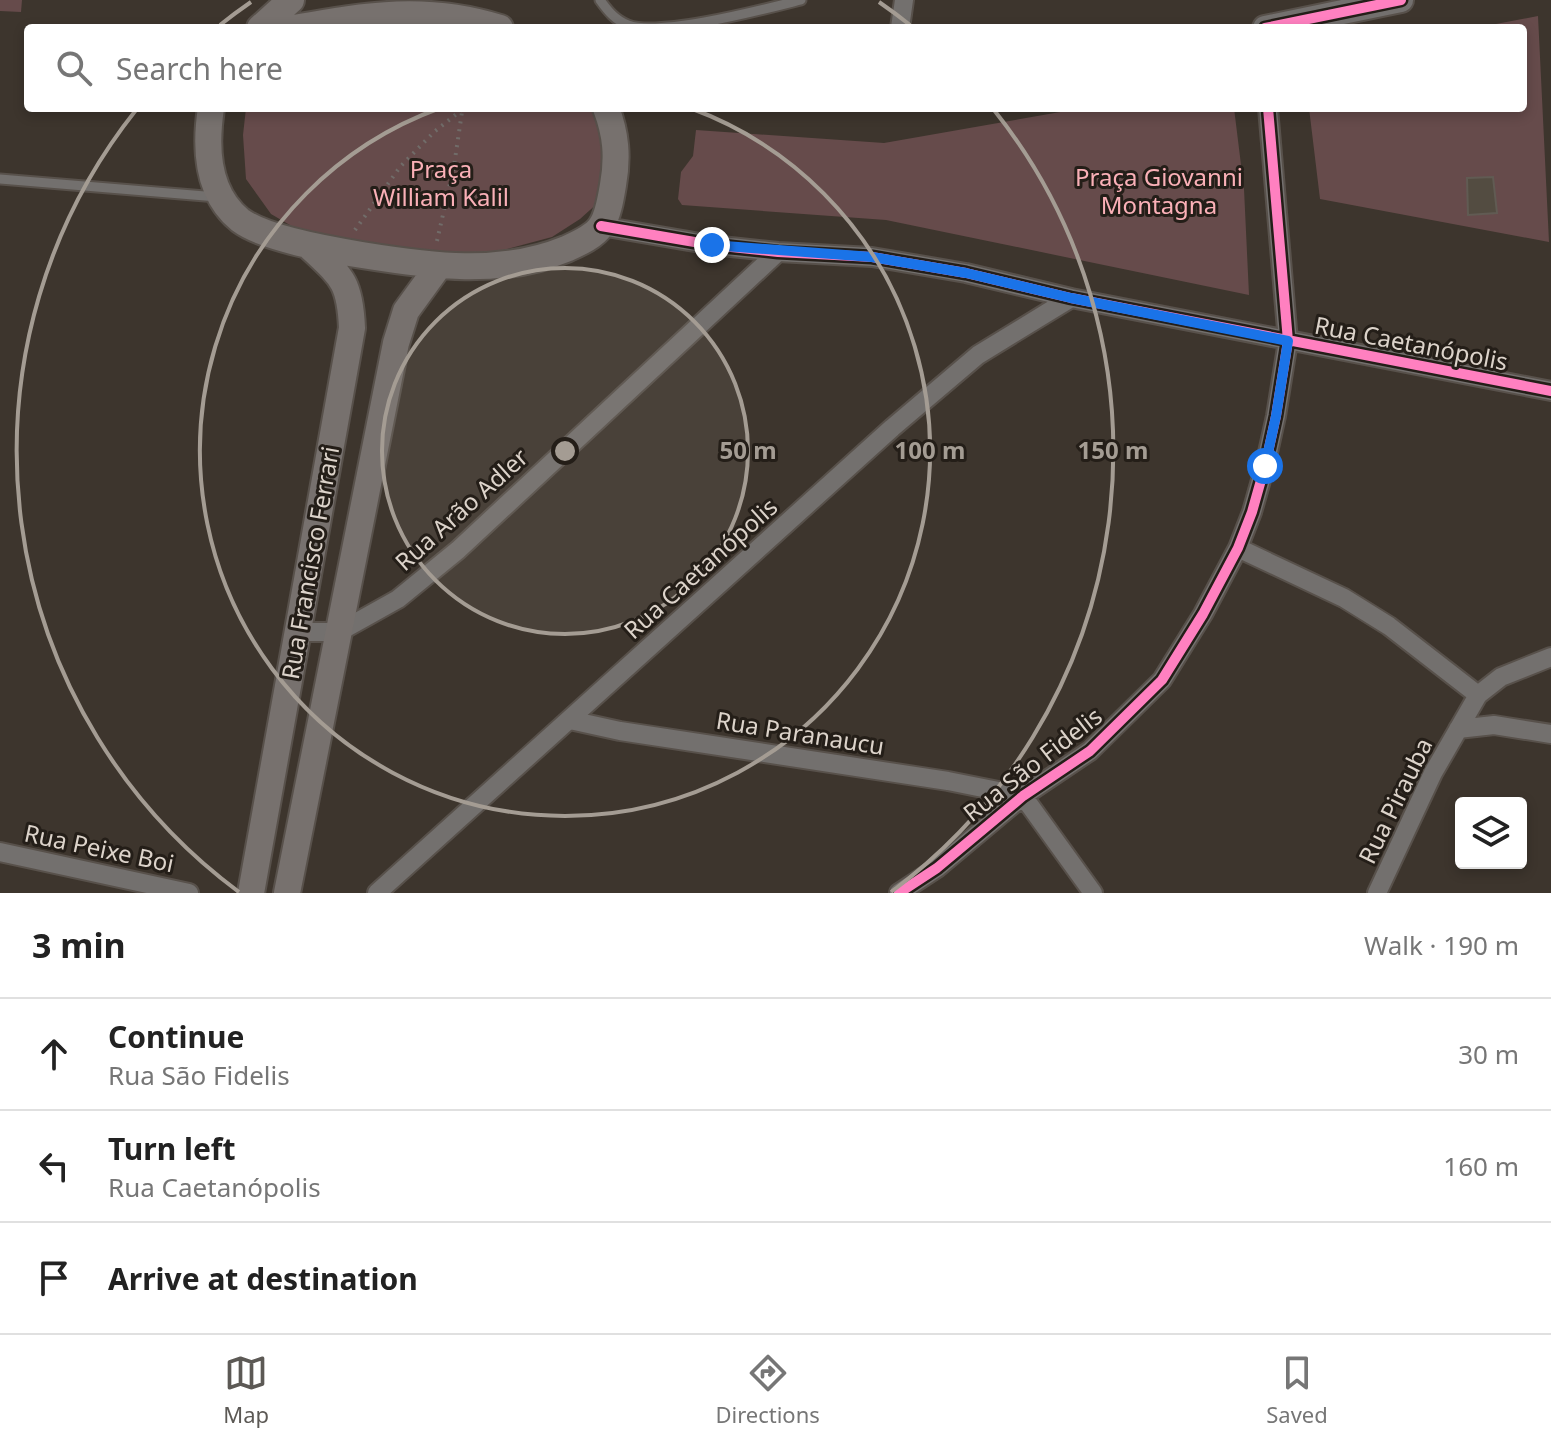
<!DOCTYPE html>
<html lang="en">
<head>
<meta charset="utf-8">
<style>
	body { margin:0; font-family:"Noto Sans",sans-serif; background:#f6f6f6; color:#222 }
	.controls { position:absolute; right:24px; bottom:24px; display:grid; overflow:hidden; border-radius:8px; box-shadow:0 4px 12px #0003 }
	.controls button { width:72px; height:72px; display:grid; place-items:center; padding:0; border:0; border-bottom:2px solid #e0e0e0; background:#fff; color:#222; font:40px sans-serif }
	.stop { position:absolute; width:24px; height:24px; margin:-18px; border:6px solid #1a73e8; border-radius:50%; background:#fff }
	.stop.end { background:#1a73e8; border-color:#fff; box-shadow:0 2px 8px #0008 }
	.list { margin:0; padding:0; list-style:none }
	h2 { display:flex; justify-content:space-between; align-items:center; height:104px; margin:0; padding:0 32px; font-size:34px }
	h2 small { font-size:26px; font-weight:400; color:#767676 }
	.list li { display:grid; grid-template-columns:52px 1fr auto; gap:24px; align-items:center; box-sizing:border-box; height:112px; padding:0 32px; border-top:2px solid #e0e0e0 }
	.list b { display:block; font-size:30px; white-space:nowrap }
	.list p { margin:0; font-size:26px; white-space:nowrap; color:#767676 }
	.list em { font-size:26px; font-style:normal; color:#767676 }
	.icon { flex:none; width:44px; height:44px; fill:none; stroke:currentColor; stroke-width:2; stroke-linecap:round; stroke-linejoin:round }
	.map { position:relative; flex:none; width:1551px; height:893px; overflow:hidden }
	.search { position:absolute; background:#fff; box-shadow:0 4px 12px #0003; left:24px; right:24px; top:24px; height:88px; display:flex; align-items:center; gap:20px; box-sizing:border-box; padding:0 28px; border-radius:8px; color:#767676; font-size:30px }
	.sheet { height:440px; background:#fff }
	nav { display:flex; justify-content:space-around; align-items:center; box-sizing:border-box; height:112px; border-top:2px solid #e0e0e0; background:#fff; font-size:22px; color:#767676 }
	nav a { display:grid; justify-items:center; gap:4px }
	nav .on { color:#5c5955 }
	.map>svg:first-child { display:block }
	.green { fill:#664b4b }
	.building { fill:#534c41; stroke:#615b53; stroke-width:2 }
	.lines { fill:none; stroke-linecap:round; stroke-linejoin:round }
	.service-casing { stroke:#58514b; stroke-width:13 }
	.minor-casing { stroke:#58514b; stroke-width:22 }
	.tertiary-casing { stroke:#58514b; stroke-width:28 }
	.secondary-casing { stroke:#58514b; stroke-width:30 }
	.path { stroke:#716c69; stroke-width:4; stroke-dasharray:2 6; stroke-linecap:butt }
	.service { stroke:#73706e; stroke-width:9 }
	.minor { stroke:#73706e; stroke-width:18 }
	.tertiary { stroke:#73706e; stroke-width:24 }
	.secondary { stroke:#77716e; stroke-width:26 }
	.cycleway-casing { stroke:#241e18; stroke-width:15 }
	.cycleway { stroke:#ff80c0; stroke-width:10 }
	.route { stroke:#1a73e8; stroke-width:10 }
	.ring { fill:none; stroke:#a49c93; stroke-width:4 }
	.labels { text-anchor:middle; stroke-width:6; stroke-linejoin:round; paint-order:stroke }
	.park-label { font-size:24px; fill:#fab0b7; stroke:#241e18 }
	.street-label { font-size:24px; fill:#dcd3ca; stroke:#241e18 }
	.centre { fill:#a49c93; stroke:#241e18; stroke-width:4 }
	.ring-label { font-size:24px; text-anchor:middle; font-weight:bold; fill:#a49c93; stroke:#241e18; stroke-width:6; stroke-linejoin:round; paint-order:stroke }
</style>
</head>
<body>
<div class="map">
<svg width="1551" height="893" viewBox="0 0 1551 893">
	<rect width="100%" height="100%" fill="#3d352d"/>
	<path class="green" d="M0,0H22L21,12L0,11Z
		M1538,16L1549,242L1320,199L1309,108H1523V28H1475Z
		M246,108H597L607,128L600,201L580,219L552,237L485,255L438,261L312,238L271,214L246,179L243,135Z
		M1083,108H1234L1244,189L1249,295L886,220L682,205L678,199L681,172L693,156L696,130L884,143Z"/>
	<path class="building" d="M1493,177L1497,213L1468,215L1467,178Z"/>
	<g class="lines">
		<defs>
			<path id="service" d="M600,0C608,11 615,20 628,25C660,37 765,9 801,0
				M0,179L217,197"/>
			<path id="minor" d="M900,28L904,0
				M601,226L712,245L778,252L872,257L966,273L1071,298L1551,391
				M1238,548L1344,598L1389,626L1478,695
				M299,632H339L398,599L458,550L778,252
				M570,720L620,731L948,781L1023,796L1093,893
				M1458,729L1494,725L1551,734
				M0,852L189,893
				M377,893L892,428L978,355L1071,298
				M899,893L937,868L1023,796L1090,751L1162,680L1203,614L1238,548L1252,512L1265,466L1276,416L1288,341L1268,108
				M1377,893L1433,773L1478,695L1501,677L1551,657"/>
			<path id="tertiary" d="M1265,28L1401,0"/>
			<path id="secondary" d="M260,28L291,0
				M294,28C367,15 427,5 500,28
				M211,108C205,147 207,193 240,220C265,239 331,250 362,255C430,266 500,276 566,249C577,244 594,237 601,226C608,216 611,197 613,185C618,157 616,134 606,108
				M251,893L352,328C350,282 342,277 310,247
				M287,893L396,343L406,311L438,267"/>
		</defs>
		<use href="#service" class="service-casing"/>
		<use href="#minor" class="minor-casing"/>
		<use href="#tertiary" class="tertiary-casing"/>
		<use href="#secondary" class="secondary-casing"/>
		<path class="path" d="M355,230L400,167L434,132L464,108
			M437,241L454,166L462,112"/>
		<use href="#service" class="service"/>
		<use href="#minor" class="minor"/>
		<use href="#tertiary" class="tertiary"/>
		<use href="#secondary" class="secondary"/>
		<defs>
			<path id="cycleway" d="M1265,28L1401,0
				M601,226L712,245L778,252L872,257L966,273L1071,298L1551,391
				M899,893L937,868L1023,796L1090,751L1162,680L1203,614L1238,548L1252,512L1265,466L1276,416L1288,341L1268,108"/>
		</defs>
		<use href="#cycleway" class="cycleway-casing"/>
		<use href="#cycleway" class="cycleway"/>
	</g>
	<g class="lines">
		<path class="route" d="M712,245L872,257L966,273L1071,298L1288,341L1276,416L1265,466"/>
	</g>
	<circle cx="565" cy="451" r="183" fill="#a49c93" fill-opacity=".12"/>
	<g class="ring">
		<circle cx="565" cy="451" r="183"/>
		<path d="M690 108A365 365 0 1 1 440 108"/>
		<path d="M239 892A548 548 0 0 1 136 110M220 25A548 548 0 0 1 251 2M879 2A548 548 0 0 1 910 25M994 110A548 548 0 0 1 891 892"/>
	</g>
	<g class="labels">
		<g class="park-label">
			<text x="441" y="178">Praça<tspan x="441" dy="28">William Kalil</tspan></text>
			<text x="1159" y="186">Praça Giovanni<tspan x="1159" dy="28">Montagna</tspan></text>
		</g>
		<g class="street-label">
			<text transform="translate(1411 344) rotate(11)" y="8">Rua Caetanópolis</text>
			<text transform="translate(462 510) rotate(-42)" y="8">Rua Arão Adler</text>
			<text transform="translate(311 563) rotate(-80)" y="8">Rua Francisco Ferrari</text>
			<text transform="translate(701 569) rotate(-42)" y="8">Rua Caetanópolis</text>
			<text transform="translate(800 734) rotate(9)" y="8">Rua Paranaucu</text>
			<text transform="translate(1033 765) rotate(-38)" y="8">Rua São Fidelis</text>
			<text transform="translate(1396 801) rotate(-64)" y="8">Rua Pirauba</text>
			<text transform="translate(99 849) rotate(12)" y="8">Rua Peixe Boi</text>
		</g>
	</g>
	<circle cx="565" cy="451" r="12" class="centre"/>
	<g class="ring-label">
		<text x="748" y="459">50 m</text>
		<text x="930" y="459">100 m</text>
		<text x="1113" y="459">150 m</text>
	</g>
</svg>
<div class="controls">
<button><svg class="icon" aria-label="layers" viewBox="0 0 24 24"><path d="M12 4l9 5-9 5-9-5zM3 14l9 5 9-5"/></svg></button>
</div>
<div class="stop" style="left:1265px;top:466px"></div>
<div class="stop end" style="left:712px;top:245px"></div>
<div class="search"><svg class="icon" aria-label="search" viewBox="0 0 24 24"><circle cx="10" cy="10" r="6"/><path d="M15 15l6 6"/></svg>Search here</div>
</div>
<section class="sheet">
<h2>3 min<small>Walk · 190 m</small></h2>
<ul class="list">
<li><svg class="icon" aria-label="ahead" viewBox="0 0 24 24"><path d="M12 20V5M6 11l6-6 6 6"/></svg><div><b>Continue</b><p>Rua São Fidelis</p></div><em>30 m</em></li>
<li><svg class="icon" aria-label="left" viewBox="0 0 24 24"><path d="M17 20v-9H6M10 6l-5 5 5 5"/></svg><div><b>Turn left</b><p>Rua Caetanópolis</p></div><em>160 m</em></li>
<li><svg class="icon" aria-label="arrive" viewBox="0 0 24 24"><path d="M6 21V4h12l-3 4 3 4H6"/></svg><div><b>Arrive at destination</b></div></li>
</ul>
</section>
<nav>
<a class="on"><svg class="icon" aria-label="map" viewBox="0 0 24 24"><path d="M3 6l6-2 6 2 6-2v14l-6 2-6-2-6 2zM9 4v14M15 6v14"/></svg>Map</a>
<a><svg class="icon" aria-label="directions" viewBox="0 0 24 24"><path d="M12 3l9 9-9 9-9-9zM9 14v-3h6M13 9l2 2-2 2"/></svg>Directions</a>
<a><svg class="icon" aria-label="saved" viewBox="0 0 24 24"><path d="M7 4h10v16l-5-4-5 4z"/></svg>Saved</a>
</nav>
</body>
</html>
